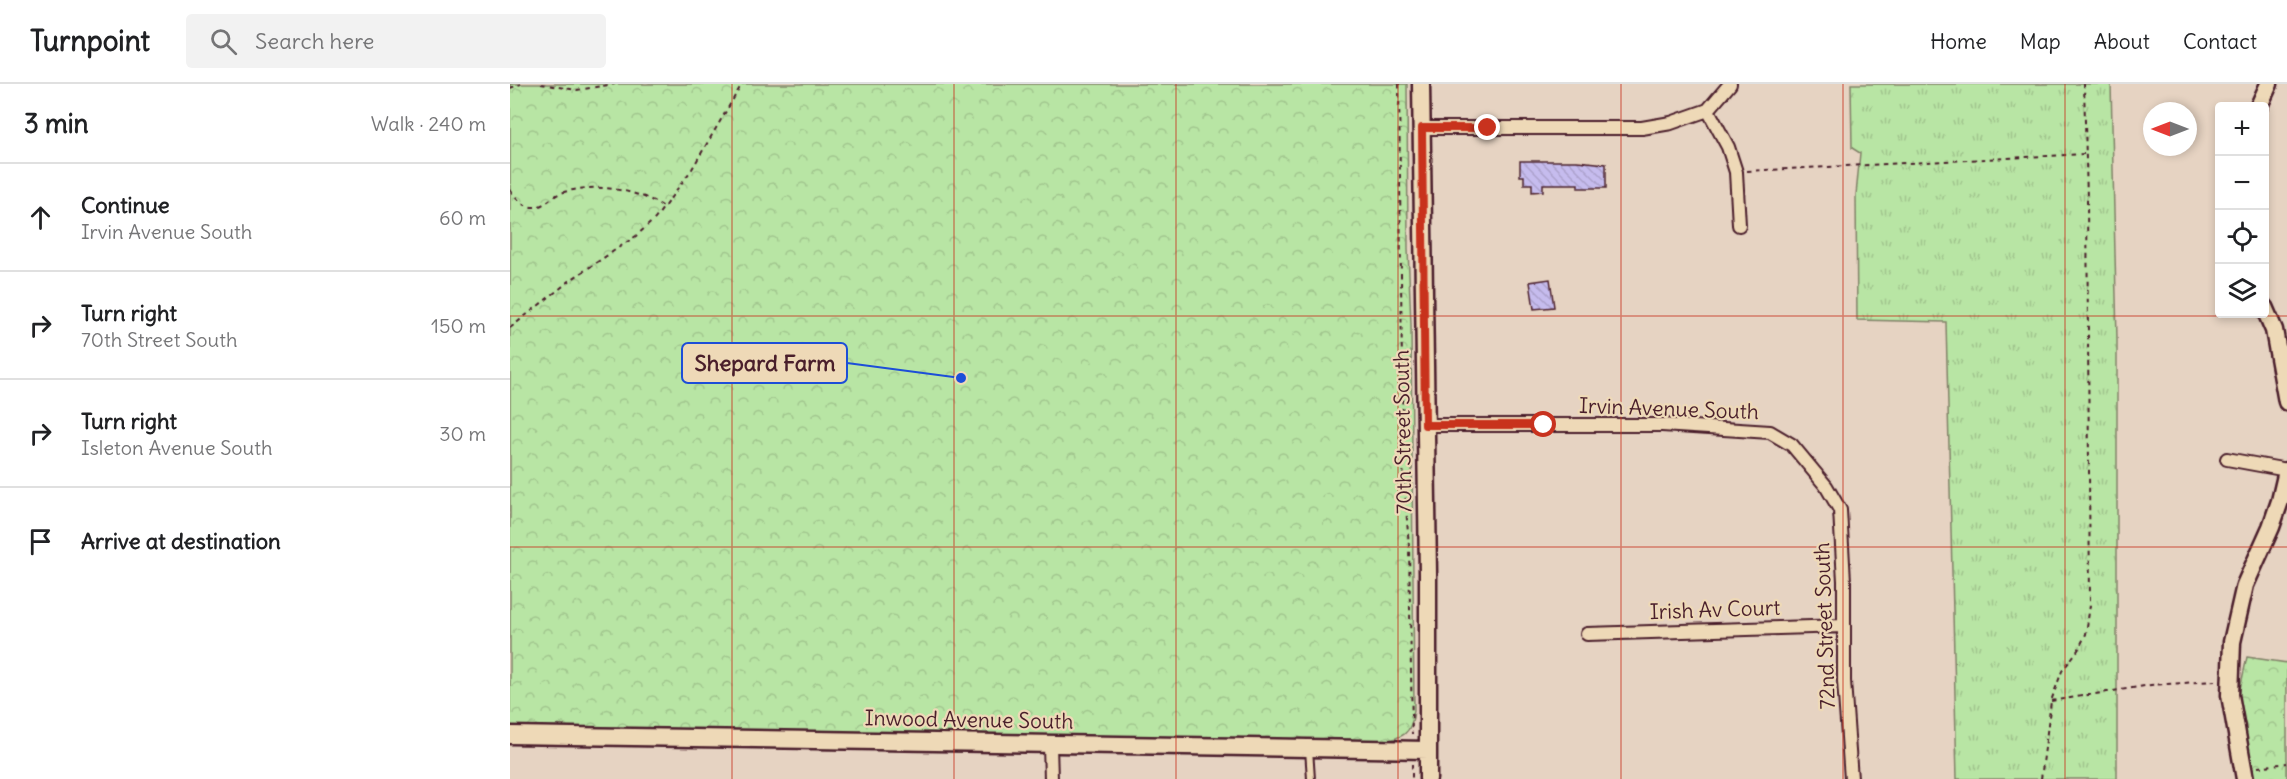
<!DOCTYPE html>
<html lang="en">
<head>
<meta charset="utf-8">
<style>
	body { margin:0; font-family:Delius,sans-serif; background:#f2f2f2; color:#202124 }
	.controls { position:absolute; right:18px; top:18px; display:grid; overflow:hidden; border-radius:6px; box-shadow:0 3px 9px #0003 }
	.controls button { width:54px; height:54px; display:grid; place-items:center; padding:0; border:0; border-bottom:2px solid #e0e0e0; background:#fff; color:#202124; font:30px sans-serif }
	.compass { position:absolute; left:1633px; top:18px; width:54px; height:54px; border-radius:50%; background:#fff; box-shadow:0 3px 9px #0003; rotate:270deg }
	.stop { position:absolute; width:18px; height:18px; margin:-14px; border:4px solid #c8321e; border-radius:50%; background:#fff }
	.stop.end { background:#c8321e; border-color:#fff; box-shadow:0 2px 6px #0008 }
	.list { margin:0; padding:0; list-style:none }
	h2 { display:flex; justify-content:space-between; align-items:center; height:78px; margin:0; padding:0 24px; font-size:26px }
	h2 small { font-size:20px; font-weight:400; color:#757577 }
	.list li { display:grid; grid-template-columns:39px 1fr auto; gap:18px; align-items:center; box-sizing:border-box; height:108px; padding:0 24px; border-top:2px solid #e0e0e0 }
	.list b { display:block; font-size:22px; white-space:nowrap }
	.list p { margin:0; font-size:20px; white-space:nowrap; color:#757577 }
	.list em { font-size:20px; font-style:normal; color:#757577 }
	.icon { flex:none; width:33px; height:33px; fill:none; stroke:currentColor; stroke-width:2; stroke-linecap:round; stroke-linejoin:round }
	.map { position:relative; flex:none; width:1777px; height:695px; overflow:hidden }
	header { display:flex; align-items:center; gap:36px; box-sizing:border-box; height:84px; padding:0 30px; background:#fff; border-bottom:2px solid #e0e0e0 }
	header strong { font-size:28px }
	nav { display:flex; gap:33px; margin-inline-start:auto; font-size:21px }
	.search { width:420px; height:54px; background:#f2f2f2; display:flex; align-items:center; gap:15px; box-sizing:border-box; padding:0 21px; border-radius:6px; color:#757577; font-size:22px }
	main { display:flex }
	aside { flex:1; background:#fff }
	.map>svg:first-child { display:block }
	.grass { fill:url(#grass-tufts); stroke:#818268; stroke-width:1.5 }
	.forest { fill:url(#forest-crowns); stroke:#818268; stroke-width:1.5 }
	.building { fill:url(#building-back-hatch); stroke:#4a1f2b; stroke-width:1.5 }
	.lines { fill:none; stroke-linecap:round; stroke-linejoin:round }
	.lane-casing { stroke:#4a1f2b; stroke-width:10 }
	.street-casing { stroke:#4a1f2b; stroke-width:16 }
	.secondary-casing { stroke:#4a1f2b; stroke-width:21 }
	.path { stroke:#4a1f2b; stroke-width:2; stroke-dasharray:4.5 4.5; stroke-linecap:butt }
	.lane { stroke:#eed9b7; stroke-width:6 }
	.street { stroke:#eed9b7; stroke-width:12 }
	.secondary { stroke:#eed9b7; stroke-width:16 }
	.route { stroke:#c8321e; stroke-width:8 }
	.grid { fill:none; stroke:#c8321e; stroke-width:1.5; stroke-opacity:0.55 }
	.labels { text-anchor:middle; stroke-width:4.5; stroke-linejoin:round; paint-order:stroke }
	.street-label { font-size:21px; fill:#4a1f2b; stroke:#eed9b7 }
	.leader { fill:none; stroke:#1d4ed8; stroke-width:2 }
	.callout-dot { fill:#1d4ed8; stroke:#eed9b7; stroke-width:2 }
	.callout { fill:#eed9b7; stroke:#1d4ed8; stroke-width:2 }
	.callout-label { font-size:22px; text-anchor:middle; font-weight:bold; fill:#4a1f2b }
</style>
</head>
<body>
<header>
<strong>Turnpoint</strong>
<div class="search"><svg class="icon" aria-label="search" viewBox="0 0 24 24"><circle cx="10" cy="10" r="6"/><path d="M15 15l6 6"/></svg>Search here</div>
<nav><a>Home</a><a>Map</a><a>About</a><a>Contact</a></nav>
</header>
<main>
<aside>
<h2>3 min<small>Walk · 240 m</small></h2>
<ul class="list">
<li><svg class="icon" aria-label="ahead" viewBox="0 0 24 24"><path d="M12 20V5M6 11l6-6 6 6"/></svg><div><b>Continue</b><p>Irvin Avenue South</p></div><em>60 m</em></li>
<li><svg class="icon" aria-label="right" viewBox="0 0 24 24"><path d="M7 20v-9h11M14 6l5 5-5 5"/></svg><div><b>Turn right</b><p>70th Street South</p></div><em>150 m</em></li>
<li><svg class="icon" aria-label="right" viewBox="0 0 24 24"><path d="M7 20v-9h11M14 6l5 5-5 5"/></svg><div><b>Turn right</b><p>Isleton Avenue South</p></div><em>30 m</em></li>
<li><svg class="icon" aria-label="arrive" viewBox="0 0 24 24"><path d="M6 21V4h12l-3 4 3 4H6"/></svg><div><b>Arrive at destination</b></div></li>
</ul>
</aside>
<div class="map">
<svg width="1777" height="695" viewBox="0 0 1777 695">
	<defs>
		<pattern id="grass-tufts" width="24" height="20" patternUnits="userSpaceOnUse" patternTransform="scale(1.5)"><rect width="24" height="20" fill="#b8e5a4"/><path d="M3 7l-1-3M5 7V3M7 7l1-3M15 17l-1-3M17 17v-4M19 17l1-3" fill="none" stroke="#a0c48d"/></pattern>
		<pattern id="forest-crowns" width="20" height="18" patternUnits="userSpaceOnUse" patternTransform="scale(1.5)"><rect width="20" height="18" fill="#b8e5a4"/><path d="M2 6a3 3 0 1 1 6 0M12 15a3 3 0 1 1 6 0" fill="none" stroke="#a0c48d"/></pattern>
		<pattern id="building-back-hatch" width="6" height="6" patternUnits="userSpaceOnUse" patternTransform="scale(1.5)"><rect width="6" height="6" fill="#c6bcee"/><path d="M-1 5l2 2M0 0l6 6M5-1l2 2" fill="none" stroke="#aca1cc"/></pattern>
	</defs>
	<rect width="100%" height="100%" fill="#e6d3c2"/>
	<filter id="ink" filterUnits="userSpaceOnUse"><feTurbulence type="fractalNoise" baseFrequency=".0167" numOctaves="2"/><feDisplacementMap in="SourceGraphic" scale="12" xChannelSelector="R" yChannelSelector="G"/><feConvolveMatrix kernelMatrix="1 2 1 2 8 2 1 2 1" color-interpolation-filters="sRGB"/></filter>
	<g filter="url(#ink)">
		<path class="grass" d="M1341,0H1601L1607,255V695H1447L1436,238L1347,236L1346,111L1350,69L1342,64Z"/>
		<path class="forest" d="M0,0H897L898,165L901,241L904,626C902,651 892,654 870,658L0,644Z
			M1737,573L1777,579V695H1744L1728,614Z"/>
		<path class="building" d="M1010,77H1067L1096,80V104H1068V100H1033V107L1022,108V100H1014V92H1010Z
			M1040,195L1044,223L1024,225L1020,198Z"/>
		<g class="lines">
			<defs>
				<path id="lane" d="M799,665L801,695"/>
				<path id="street" d="M1198,26L1218,63L1226,88L1229,141
					M912,44H1132L1161,39L1198,26L1220,0
					M915,341H1152L1260,348L1282,361L1316,402L1330,426L1334,497V597L1341,695
					M1717,375L1777,386
					M1077,550L1334,542
					M540,661L541,695"/>
				<path id="secondary" d="M911,0L918,490V695
					M1749,22L1759,0
					M1754,223L1764,246L1777,318
					M0,651L918,666
					M1735,695L1720,611L1722,558L1735,501L1761,443L1770,417L1777,387"/>
			</defs>
			<use href="#lane" class="lane-casing"/>
			<use href="#street" class="street-casing"/>
			<use href="#secondary" class="secondary-casing"/>
			<path class="path" d="M31,0L67,6L105,0
				M889,0L893,382L899,463L902,650
				M0,4L11,0
				M1237,87L1576,70
				M0,106C6,113 12,122 22,123C34,124 40,113 51,109C85,98 125,105 154,123
				M0,244L62,195L126,152L145,135L182,85L232,0
				M1541,617L1641,601L1705,597
				M902,680V695
				M1748,683L1777,679
				M1531,695L1541,617L1552,587L1568,566L1576,550L1580,521L1577,115L1574,0"/>
			<use href="#lane" class="lane"/>
			<use href="#street" class="street"/>
			<use href="#secondary" class="secondary"/>
		</g>
	</g>
	<g class="lines" filter="url(#ink)">
		<path class="route" d="M978,44H912L915,341H1034"/>
	</g>
	<path class="grid" d="M222,0V695M444,0V695M666,0V695M888,0V695M1111,0V695M1333,0V695M1555,0V695M0,232H1777M0,463H1777"/>
	<g class="labels">
		<g class="street-label">
			<text transform="translate(1159 325) rotate(2)" y="7">Irvin Avenue South</text>
			<text transform="translate(893 348) rotate(-91)" y="7">70th Street South</text>
			<text transform="translate(1205 526) rotate(-2)" y="7">Irish Av Court</text>
			<text transform="translate(1315 542) rotate(-92)" y="7">72nd Street South</text>
			<text transform="translate(459 636) rotate(1)" y="7">Inwood Avenue South</text>
		</g>
	</g>
	<path class="leader" d="M451 294L337 279"/>
	<circle class="callout-dot" cx="451" cy="294" r="6"/>
	<rect class="callout" x="172" y="259" width="165" height="40" rx="6"/>
	<g class="callout-label">
		<text x="255" y="287">Shepard Farm</text>
	</g>
</svg>
<div class="controls">
<button>+</button>
<button>−</button>
<button><svg class="icon" aria-label="locate" viewBox="0 0 24 24"><circle cx="12" cy="12" r="6"/><path d="M12 2v4M12 18v4M2 12h4M18 12h4"/></svg></button>
<button><svg class="icon" aria-label="layers" viewBox="0 0 24 24"><path d="M12 4l9 5-9 5-9-5zM3 14l9 5 9-5"/></svg></button>
</div>
<svg class="compass" viewBox="-18 -18 36 36"><path d="M0-13l5 13h-10z" fill="#e53935"/><path d="M0 13l5-13h-10z" fill="#757577"/></svg>
<div class="stop" style="left:1034px;top:341px"></div>
<div class="stop end" style="left:978px;top:44px"></div>
</div>
</main>
</body>
</html>
